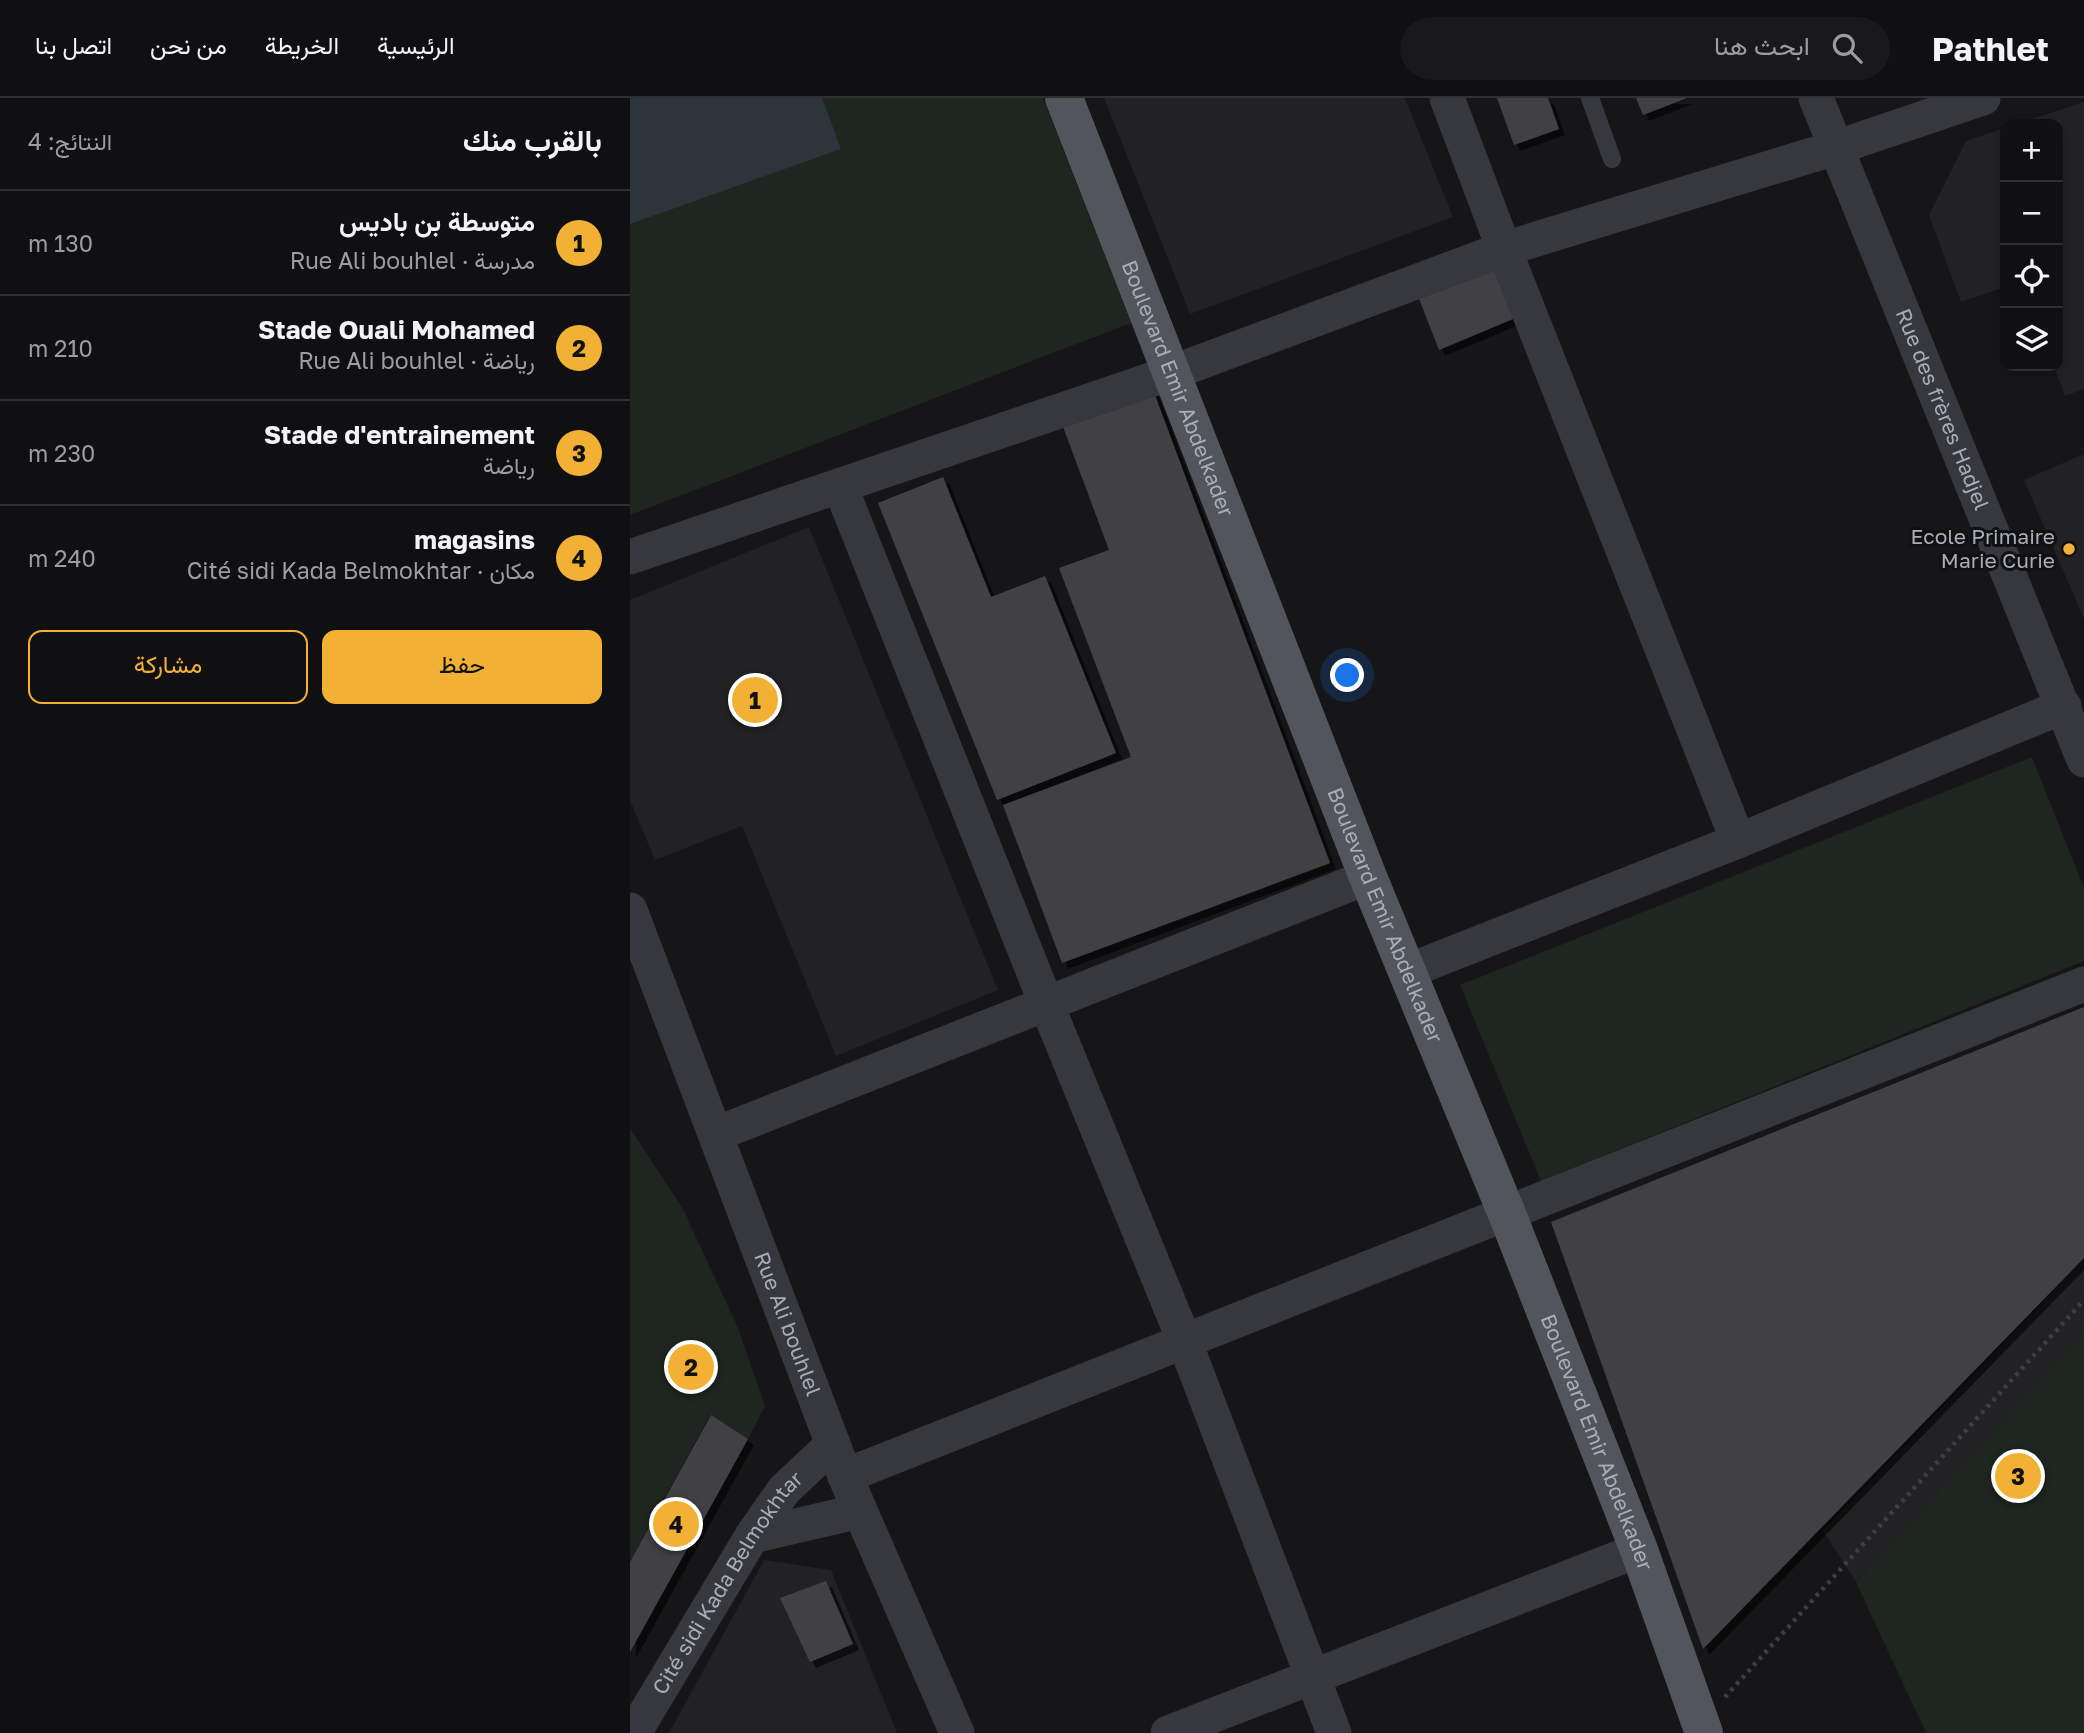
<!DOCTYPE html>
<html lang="ar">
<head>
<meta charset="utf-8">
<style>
	body { margin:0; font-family:"Golos Text",Vazirmatn,sans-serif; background:#19191b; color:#f1f3f6; direction:rtl }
	.controls { position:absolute; right:21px; top:21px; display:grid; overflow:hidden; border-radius:14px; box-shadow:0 4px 10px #0003 }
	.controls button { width:63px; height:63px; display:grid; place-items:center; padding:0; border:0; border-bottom:2px solid #303032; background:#101012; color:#f1f3f6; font:35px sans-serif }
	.you { position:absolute; left:718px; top:578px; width:24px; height:24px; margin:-18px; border:5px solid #fff; border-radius:50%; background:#1a73e8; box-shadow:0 0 0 10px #1a73e833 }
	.badge { display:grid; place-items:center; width:46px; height:46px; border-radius:50%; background:#f2b134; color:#111; font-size:23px; font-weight:700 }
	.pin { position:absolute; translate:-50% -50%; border:4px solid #fff; box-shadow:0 2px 7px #0006 }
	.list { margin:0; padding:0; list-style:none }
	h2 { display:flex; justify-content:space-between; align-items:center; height:91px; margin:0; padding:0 28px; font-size:30px }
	h2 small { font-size:23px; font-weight:400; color:#9c9d9f }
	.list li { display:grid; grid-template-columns:46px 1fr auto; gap:21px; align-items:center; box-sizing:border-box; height:105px; padding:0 28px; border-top:2px solid #303032 }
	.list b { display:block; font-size:26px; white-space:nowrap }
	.list p { margin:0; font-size:23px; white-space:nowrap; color:#9c9d9f }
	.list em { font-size:23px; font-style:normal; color:#9c9d9f }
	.actions { display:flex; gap:14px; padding:21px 28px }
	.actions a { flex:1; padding:16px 0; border:2px solid #f2b134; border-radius:14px; text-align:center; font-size:24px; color:#f2b134 }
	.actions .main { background:#f2b134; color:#111 }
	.icon { flex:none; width:38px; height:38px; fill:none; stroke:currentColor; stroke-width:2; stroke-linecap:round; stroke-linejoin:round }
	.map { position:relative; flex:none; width:1454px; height:1635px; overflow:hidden; direction:ltr }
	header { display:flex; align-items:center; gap:42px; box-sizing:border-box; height:98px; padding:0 35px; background:#101012; border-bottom:2px solid #303032 }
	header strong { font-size:33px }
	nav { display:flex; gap:38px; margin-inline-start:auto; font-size:24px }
	.search { width:490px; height:63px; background:#19191b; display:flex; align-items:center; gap:18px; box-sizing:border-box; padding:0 24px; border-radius:38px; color:#9c9d9f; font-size:26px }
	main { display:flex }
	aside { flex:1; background:#101012 }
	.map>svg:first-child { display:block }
	.built { fill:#222225 }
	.green { fill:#1e261f }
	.water { fill:#2c353c }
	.building { fill:#404145; filter:url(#shadow) }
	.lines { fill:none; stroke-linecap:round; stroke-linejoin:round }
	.path { stroke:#3d3f44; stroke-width:4.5; stroke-dasharray:3.5 5; stroke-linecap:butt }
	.service { stroke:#37383d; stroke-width:18 }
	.minor { stroke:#37383d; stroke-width:35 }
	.primary { stroke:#53555c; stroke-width:38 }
	.poi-dot { fill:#f2b134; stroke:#111113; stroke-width:2.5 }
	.labels { text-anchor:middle; stroke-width:6; stroke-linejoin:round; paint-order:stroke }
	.street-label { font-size:21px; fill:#a8adb8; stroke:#111113 }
	.poi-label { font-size:21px; fill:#a8adb8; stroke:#111113; text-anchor:end }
</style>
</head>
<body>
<header>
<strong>Pathlet</strong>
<div class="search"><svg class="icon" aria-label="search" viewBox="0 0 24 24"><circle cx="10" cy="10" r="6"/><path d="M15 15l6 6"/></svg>ابحث هنا</div>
<nav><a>الرئيسية</a><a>الخريطة</a><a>من نحن</a><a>اتصل بنا</a></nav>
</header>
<main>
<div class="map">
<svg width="1454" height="1635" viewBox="0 0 1454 1635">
	<defs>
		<filter id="shadow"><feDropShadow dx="6" dy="6" stdDeviation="0" flood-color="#0009"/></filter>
	</defs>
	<rect width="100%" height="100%" fill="#161618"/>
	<path class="built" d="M474,0H775L823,119L560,216Z
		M1454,4V291L1435,298L1424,268H1428V26H1387Z
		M1375,30V189L1331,204L1299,117L1336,43Z
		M1454,356V521L1394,382Z
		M179,429L368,892L206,958L112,728L25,762L0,702V502Z
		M1454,1161V1233L1226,1484L1193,1433Z
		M134,1462L201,1472L267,1635H39Z"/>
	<path class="green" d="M0,0H413L501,225L0,417Z
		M1402,659L1454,790V863L911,1083L830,887Z
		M0,1030L53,1111L108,1230L135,1308L118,1341L80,1317L0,1464Z
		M1454,1233V1635H1296L1226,1484Z"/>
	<path class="water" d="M0,0H192L211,51L0,126Z"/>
	<path class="building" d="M867,0H918L929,31L884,47Z
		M1006,0H1057L1013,17Z
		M869,160L890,218L809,252L786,193Z
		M523,292L700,765L432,865L373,707L501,659L429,470L479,452L432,326Z
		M313,379L361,499L415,478L486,655L367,702L248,405Z
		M1454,909V1160L1073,1551L921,1124Z
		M81,1317L118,1341L0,1554V1464Z
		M196,1483L223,1546L180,1564L150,1500Z"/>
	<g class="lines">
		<path class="path" d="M1095,1599L1454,1202"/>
		<path class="service" d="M960,0L982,61"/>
		<g class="minor">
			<path d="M817,0L874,151L1108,743"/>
			<path id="s1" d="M1186,0L1454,662"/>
			<path d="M210,388L416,905L554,1242L704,1635"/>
			<path d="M0,459L541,275L874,151L1205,50L1353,0"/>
			<path id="s2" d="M0,812L215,1378L327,1635"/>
			<path d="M778,873L1108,743L1434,608"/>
			<path d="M86,1036L738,779"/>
			<path d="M215,1378L1454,886"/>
			<path d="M122,1438L230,1413"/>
			<path id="s3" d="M4,1635L122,1438L154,1392L203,1346"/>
			<path d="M538,1635L1009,1452"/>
		</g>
		<path class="primary" id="s4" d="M434,0L738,779L877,1116L1009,1452L1074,1635"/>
	</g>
	<circle class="poi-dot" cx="1439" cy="451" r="7"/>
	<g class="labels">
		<g class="street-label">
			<text dy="7" stroke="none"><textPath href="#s4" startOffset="312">Boulevard Emir Abdelkader</textPath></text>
			<text dy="7" stroke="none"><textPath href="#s1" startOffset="336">Rue des frères Hadjel</textPath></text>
			<text dy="7" stroke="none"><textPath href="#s4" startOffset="878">Boulevard Emir Abdelkader</textPath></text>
			<text dy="7" stroke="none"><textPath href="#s2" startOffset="443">Rue Ali bouhlel</textPath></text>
			<text dy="7" stroke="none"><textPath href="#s4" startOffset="1446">Boulevard Emir Abdelkader</textPath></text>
			<text dy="7" stroke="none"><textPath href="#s3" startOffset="177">Cité sidi Kada Belmokhtar</textPath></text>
		</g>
		<g class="poi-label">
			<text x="1425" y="446">Ecole Primaire<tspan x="1425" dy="24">Marie Curie</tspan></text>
		</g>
	</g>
</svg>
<div class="controls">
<button>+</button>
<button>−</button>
<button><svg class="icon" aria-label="locate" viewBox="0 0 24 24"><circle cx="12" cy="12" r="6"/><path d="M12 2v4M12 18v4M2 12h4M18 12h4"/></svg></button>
<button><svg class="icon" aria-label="layers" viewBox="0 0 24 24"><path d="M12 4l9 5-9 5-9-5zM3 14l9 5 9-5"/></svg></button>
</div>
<div class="you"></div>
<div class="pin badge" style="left:125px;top:602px">1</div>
<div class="pin badge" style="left:61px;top:1269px">2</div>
<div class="pin badge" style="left:1388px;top:1378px">3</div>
<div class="pin badge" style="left:46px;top:1426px">4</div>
</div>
<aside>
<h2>بالقرب منك<small>النتائج: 4</small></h2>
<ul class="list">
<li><span class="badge">1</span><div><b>متوسطة بن باديس</b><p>مدرسة · Rue Ali bouhlel</p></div><em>130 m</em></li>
<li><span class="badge">2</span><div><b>Stade Ouali Mohamed</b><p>رياضة · Rue Ali bouhlel</p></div><em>210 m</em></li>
<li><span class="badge">3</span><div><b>Stade d'entrainement</b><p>رياضة</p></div><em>230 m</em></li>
<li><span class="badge">4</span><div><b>magasins</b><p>مكان · Cité sidi Kada Belmokhtar</p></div><em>240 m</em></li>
</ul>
<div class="actions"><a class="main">حفظ</a><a>مشاركة</a></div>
</aside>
</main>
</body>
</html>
